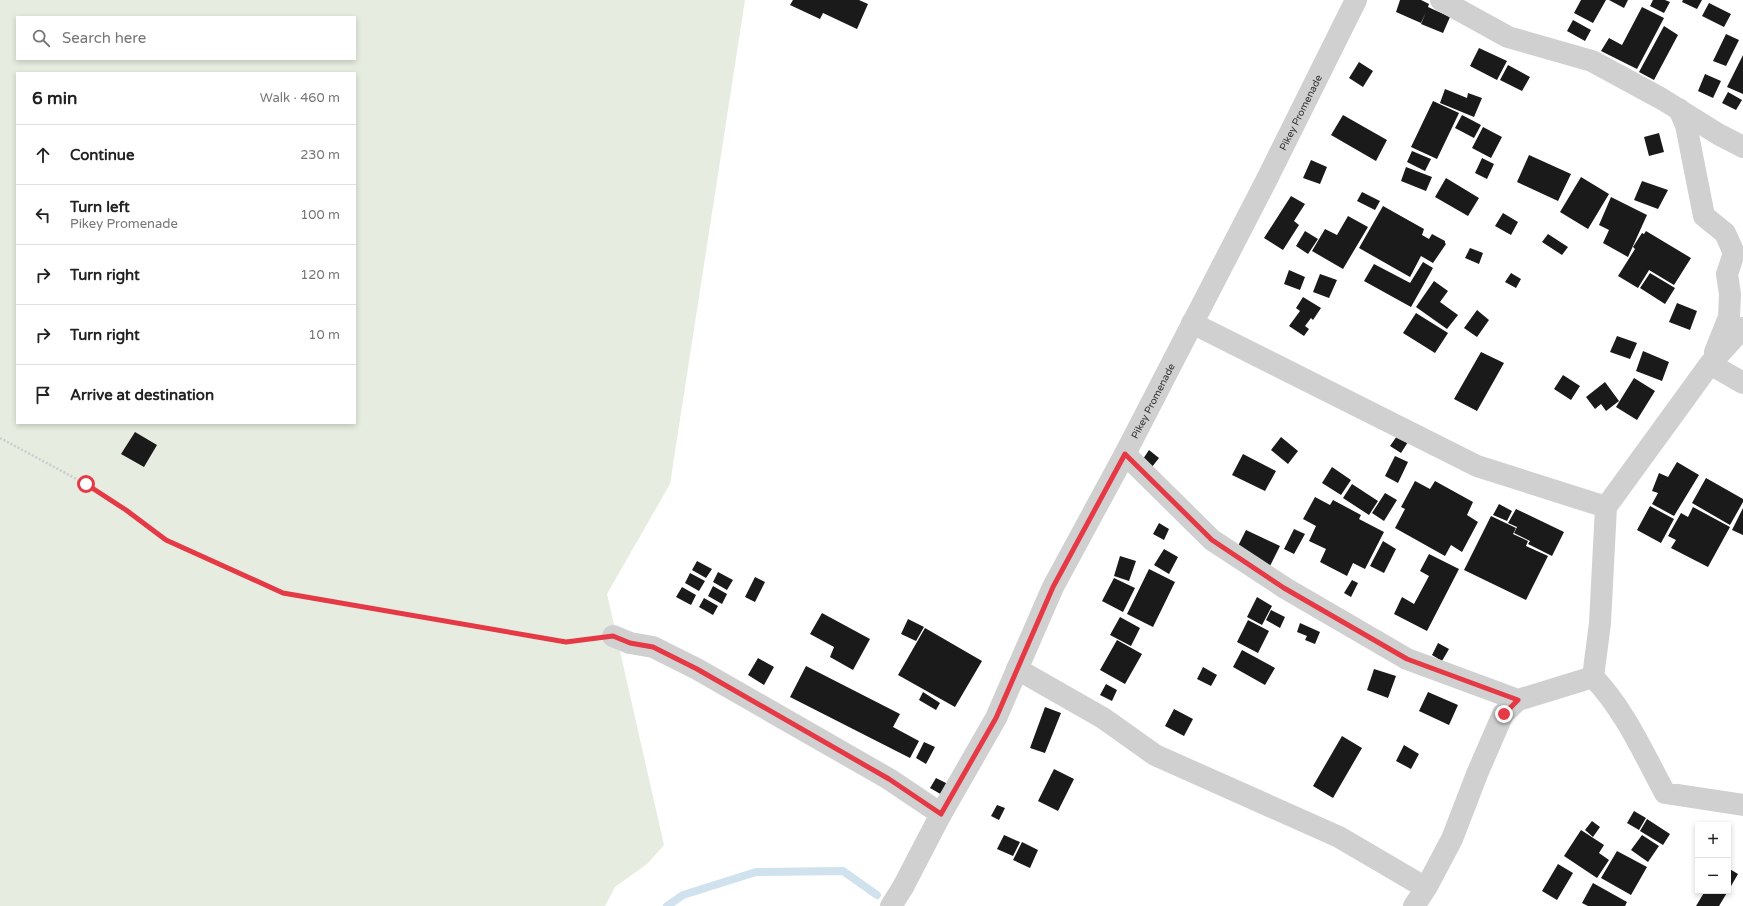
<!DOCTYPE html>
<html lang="en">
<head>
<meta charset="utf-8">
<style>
	body { margin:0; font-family:"Varela Round",sans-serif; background:#f2f2f2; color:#222 }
	.controls { position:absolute; right:12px; bottom:12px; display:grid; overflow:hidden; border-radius:0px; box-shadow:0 2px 6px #0003 }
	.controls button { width:36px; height:36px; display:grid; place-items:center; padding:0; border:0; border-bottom:1px solid #e0e0e0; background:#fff; color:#222; font:20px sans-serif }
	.stop { position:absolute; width:12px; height:12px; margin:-9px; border:3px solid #e63946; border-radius:50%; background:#fff }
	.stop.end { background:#e63946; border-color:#fff; box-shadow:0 1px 4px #0008 }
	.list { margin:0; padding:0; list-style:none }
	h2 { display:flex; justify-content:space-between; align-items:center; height:52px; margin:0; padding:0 16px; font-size:17px }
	h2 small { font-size:13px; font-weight:400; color:#767676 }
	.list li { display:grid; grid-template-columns:26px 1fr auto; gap:12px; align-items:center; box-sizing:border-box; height:60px; padding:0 16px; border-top:1px solid #e0e0e0 }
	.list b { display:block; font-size:15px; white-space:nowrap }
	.list p { margin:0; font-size:13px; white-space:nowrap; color:#767676 }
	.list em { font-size:13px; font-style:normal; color:#767676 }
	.icon { flex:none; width:22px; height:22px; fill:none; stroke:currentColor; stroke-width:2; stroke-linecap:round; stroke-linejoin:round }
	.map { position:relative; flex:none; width:1743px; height:906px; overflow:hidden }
	.search { position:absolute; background:#fff; box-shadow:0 2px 6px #0003; left:16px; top:16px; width:340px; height:44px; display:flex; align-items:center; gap:10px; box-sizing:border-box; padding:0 14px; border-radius:0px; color:#767676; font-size:15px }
	.panel { position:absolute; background:#fff; box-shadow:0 2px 6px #0003; left:16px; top:72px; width:340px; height:352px; border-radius:0px }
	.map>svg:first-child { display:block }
	.green { fill:#e6ecdf; fill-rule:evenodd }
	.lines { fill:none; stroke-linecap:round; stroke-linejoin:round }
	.stream { stroke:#cfe2ee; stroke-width:8 }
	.building { fill:#1a1a1a }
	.path { stroke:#cdcdcd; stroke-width:2.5; stroke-dasharray:2 2; stroke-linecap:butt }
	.minor { stroke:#d0d0d0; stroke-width:22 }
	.tertiary { stroke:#d0d0d0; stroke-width:22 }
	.route { stroke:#e63946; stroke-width:5 }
	.labels { text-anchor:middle; stroke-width:4; stroke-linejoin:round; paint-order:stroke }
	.street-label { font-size:10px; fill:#333; stroke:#fff }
</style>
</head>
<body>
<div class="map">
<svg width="1743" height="906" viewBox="0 0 1743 906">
	<rect width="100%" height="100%" fill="#fff"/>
	<path class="green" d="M0,0H745L670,484L607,594L664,845L647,864L615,887L605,906H0ZM17,17H355V59H17ZM17,73H355V423H17Z"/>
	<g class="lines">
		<path class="stream" d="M667,906L683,895L756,872L843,871L877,895"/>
	</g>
	<path class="building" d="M793,0H859L868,4L857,29L823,13L820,19L790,5Z
		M1400,0H1421L1429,4L1428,7L1450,17L1443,33L1421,24L1426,12L1421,23L1396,12Z
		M1581,0H1606L1593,23L1574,13Z
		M1609,0H1628L1624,8Z
		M1653,0H1665L1670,2L1664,13L1650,6Z
		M1683,0H1702L1697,9L1682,2Z
		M1709,3L1731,14L1724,27L1702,16Z
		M1642,7L1664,18L1637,69L1601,51L1609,38L1622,45Z
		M1573,20L1591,30L1585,41L1567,31Z
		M1664,26L1678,35L1654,80L1639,72Z
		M1726,34L1739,40L1726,66L1713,61Z
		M1479,48L1507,61L1497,80L1470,66Z
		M1743,55V94L1727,87Z
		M1359,62L1373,71L1363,87L1349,78Z
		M1508,65L1530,77L1522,91L1500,80Z
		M1705,74L1721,81L1713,98L1698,91Z
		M1445,89L1467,98L1468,93L1482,98L1474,117L1440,103Z
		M1728,92L1742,100L1736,110L1722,103Z
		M1433,101L1459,113L1437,159L1411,147Z
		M1343,115L1387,140L1376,161L1331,135Z
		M1462,115L1481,125L1474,138L1455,128Z
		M1483,127L1502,137L1491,158L1472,148Z
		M1659,133L1664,152L1649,156L1644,137Z
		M1412,151L1431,159L1425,171L1407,162Z
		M1529,155L1571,174L1558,201L1517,182Z
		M1482,158L1494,164L1487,179L1475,173Z
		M1311,160L1327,167L1320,184L1303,178Z
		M1406,167L1432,177L1426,191L1401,181Z
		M1581,177L1609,194L1588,229L1560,212Z
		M1446,178L1479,198L1468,216L1435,197Z
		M1642,181L1668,190L1658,209L1634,200Z
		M1362,192L1380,201L1375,210L1357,201Z
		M1291,196L1305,204L1294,221L1299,225L1283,250L1264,238Z
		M1611,197L1647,215L1628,257L1603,243L1609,230L1599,225Z
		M1383,206L1424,229L1422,235L1429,239L1432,234L1445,241V243L1446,244L1433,263L1421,256L1410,277L1359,248Z
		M1503,213L1518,222L1511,235L1495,226Z
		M1348,216L1368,227L1343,269L1312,251L1325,229L1337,235Z
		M1305,231L1318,239L1308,254L1296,246Z
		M1646,231L1691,258L1674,285L1649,270L1638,288L1618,276L1635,249L1633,247L1642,233L1644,234Z
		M1548,234L1568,247L1562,255L1542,242Z
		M1470,248L1483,253L1479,264L1465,258Z
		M1423,262L1433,268L1411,307L1364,281L1374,264L1416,286L1410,283Z
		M1289,270L1305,277L1300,290L1284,284Z
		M1511,273L1521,279L1516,288L1505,282Z
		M1650,273L1675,288L1665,304L1640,288Z
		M1320,274L1337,280L1329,298L1313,292Z
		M1434,281L1448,291L1440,302L1458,315L1447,329L1416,307Z
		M1303,297L1321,308L1313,320L1311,318L1305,326L1309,329L1304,336L1289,326L1300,311L1296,308Z
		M1677,303L1697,311L1690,330L1669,322Z
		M1477,310L1489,320L1477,337L1464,328Z
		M1416,313L1448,333L1435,353L1403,333Z
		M1617,336L1637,343L1630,359L1610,352Z
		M1643,351L1669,362L1662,381L1636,371Z
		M1481,352L1504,363L1477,411L1454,399Z
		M1563,375L1580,386L1571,400L1554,389Z
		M1634,378L1655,391L1637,420L1616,407Z
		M1605,382L1619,401L1606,411L1601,404L1595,409L1586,397Z
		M135,432L157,445L144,467L121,454Z
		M1397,436L1408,442L1401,453L1390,446Z
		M1281,437L1298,451L1288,464L1271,450Z
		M1149,450L1159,458L1148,472L1139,465Z
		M1243,454L1276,471L1265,491L1232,475Z
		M1395,456L1408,462L1398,483L1385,476Z
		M1677,462L1699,475L1674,516L1652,504L1658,493L1652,491L1659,473L1668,477Z
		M1332,467L1351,480L1341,495L1322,483Z
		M1706,478L1743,499V502L1730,525L1692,503Z
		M1415,481L1430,489L1435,481L1473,502L1467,515L1478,522L1462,552L1451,545L1445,556L1395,528L1405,509L1401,507Z
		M1352,484L1378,501L1369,515L1343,498Z
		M1385,493L1397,500L1384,521L1372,513Z
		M1315,497L1330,505L1333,500L1361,515L1359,519L1384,532L1365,569L1353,563L1347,576L1320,562L1326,549L1309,541L1316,526L1303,519Z
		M1499,504L1512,511L1507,521L1493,515Z
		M1650,506L1674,519L1661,543L1637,530Z
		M1693,507L1730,527L1708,567L1671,548L1676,540L1668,536L1681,513L1688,517Z
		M1743,508V535L1732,530Z
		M1516,509L1564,532L1552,556L1528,544L1530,541L1514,533L1517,527L1508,523Z
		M1491,516L1516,528L1513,534L1528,541L1526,546L1548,556L1526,600L1464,570Z
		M1159,523L1169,529L1164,540L1153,534Z
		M1294,529L1305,534L1294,554L1284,549Z
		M1246,530L1280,546L1270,566L1236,550Z
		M1383,541L1396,549L1384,573L1370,566Z
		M1164,549L1178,557L1169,574L1154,565Z
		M1429,554L1459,569L1427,631L1394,614L1402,597L1414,604L1429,576L1420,571Z
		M1120,556L1136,561L1129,581L1114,576Z
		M697,561L712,569L706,578L692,570Z
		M1149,569L1175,582L1153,627L1127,614Z
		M718,572L733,580L727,590L713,582Z
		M690,573L705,581L699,591L685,583Z
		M755,577L765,582L755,602L745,597Z
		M1114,578L1135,588L1123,612L1102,601Z
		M1352,580L1358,583L1351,597L1344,593Z
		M713,586L727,594L722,604L708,596Z
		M682,587L696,595L691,605L676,597Z
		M1257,597L1272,606L1262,625L1247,617Z
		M704,598L718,606L713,615L699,607Z
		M1271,610L1285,617L1280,628L1266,620Z
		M822,613L870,639L853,670L830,657L834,647L810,634Z
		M1120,617L1140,628L1131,646L1110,635Z
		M908,619L924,627L916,641L901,634Z
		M1248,620L1269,631L1258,653L1237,642Z
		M1300,623L1320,632L1315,644L1305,640L1307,636L1297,632Z
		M925,628L982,661L955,707L898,675Z
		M1117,640L1142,654L1125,684L1100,670Z
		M1438,643L1449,649L1442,661L1432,655Z
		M1242,650L1275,668L1265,685L1233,667Z
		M758,658L774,667L764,685L748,675Z
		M806,666L900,714L893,727L919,741L910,758L790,697Z
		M1203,667L1217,675L1211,686L1197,679Z
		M1374,669L1396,676L1388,698L1367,690Z
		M1106,684L1117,690L1112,701L1100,695Z
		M923,692L940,703L936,710L919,700Z
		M1428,692L1458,705L1449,725L1419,711Z
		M1045,707L1061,713L1045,753L1030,748Z
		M1174,709L1193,719L1184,736L1165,726Z
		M1342,736L1362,748L1333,798L1313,786Z
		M924,742L935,747L926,764L916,758Z
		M1404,745L1419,754L1411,769L1396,761Z
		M1054,769L1074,779L1058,811L1038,801Z
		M936,778L950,785L944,796L930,788Z
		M997,805L1005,808L999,820L991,816Z
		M1634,811L1646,818L1639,830L1627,823Z
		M1647,819L1670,834L1663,845L1640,831Z
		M1592,821L1600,827L1593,837L1585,830Z
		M1581,830L1604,845L1599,853L1609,860L1597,878L1564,856Z
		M1004,835L1020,842L1013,856L997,849Z
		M1642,835L1659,846L1648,862L1631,850Z
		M1022,842L1038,850L1030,868L1013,860Z
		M1617,851L1647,867L1631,895L1601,878Z
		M1558,864L1573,873L1557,900L1542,891Z
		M1728,868L1738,874L1731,886L1728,884Z
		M1593,883L1627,902L1625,906H1588L1582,903Z
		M1705,891H1728L1719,906H1696Z"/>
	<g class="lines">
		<path class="path" d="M0,438L86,484L125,510L165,541L283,593L566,642L589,639"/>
		<path class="minor" d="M1441,0L1508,37L1592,61L1662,99L1718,134L1743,147
			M1679,109L1686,125L1704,216L1725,233L1734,253L1727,274L1730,294L1729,317L1715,352
			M1192,323L1477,466L1606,507
			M1710,364L1743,383
			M1125,454L1212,540L1285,588L1407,659L1518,700
			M613,636L630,643L653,647L697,669L889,779L941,814
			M1017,669L1103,718L1155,755L1339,837L1426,888
			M1593,677C1624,709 1644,754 1665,793L1743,805
			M891,906L903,887
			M1414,906L1426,888L1452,839L1477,774L1503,714L1518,700L1593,677L1600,623L1606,507L1710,364L1743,328"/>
		<path class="tertiary" id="s1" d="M903,887L941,814L996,718L1053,587L1125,454L1266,181L1356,0"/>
	</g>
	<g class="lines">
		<path class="route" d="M86,484L126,510L166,540L283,593L566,642L613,636L630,643L653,647L697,669L889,779L941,814L996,718L1053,587L1125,454L1212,540L1284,588L1407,659L1518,700L1504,714"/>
	</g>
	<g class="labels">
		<g class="street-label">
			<text dy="4" stroke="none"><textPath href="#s1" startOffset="871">Pikey Promenade</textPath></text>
			<text dy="4" stroke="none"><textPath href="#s1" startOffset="547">Pikey Promenade</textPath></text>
		</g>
	</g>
</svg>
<div class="controls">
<button>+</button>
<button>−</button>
</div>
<div class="stop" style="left:86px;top:484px"></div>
<div class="stop end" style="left:1504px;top:714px"></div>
<div class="search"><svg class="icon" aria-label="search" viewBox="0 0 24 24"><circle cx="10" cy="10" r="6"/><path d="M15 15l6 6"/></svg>Search here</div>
<section class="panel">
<h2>6 min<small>Walk · 460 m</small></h2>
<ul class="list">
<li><svg class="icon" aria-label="ahead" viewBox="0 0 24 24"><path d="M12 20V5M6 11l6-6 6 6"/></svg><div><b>Continue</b></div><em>230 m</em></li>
<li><svg class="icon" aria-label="left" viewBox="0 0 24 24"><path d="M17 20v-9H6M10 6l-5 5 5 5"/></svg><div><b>Turn left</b><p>Pikey Promenade</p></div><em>100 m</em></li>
<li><svg class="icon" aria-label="right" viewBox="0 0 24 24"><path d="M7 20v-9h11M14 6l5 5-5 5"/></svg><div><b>Turn right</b></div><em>120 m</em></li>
<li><svg class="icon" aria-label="right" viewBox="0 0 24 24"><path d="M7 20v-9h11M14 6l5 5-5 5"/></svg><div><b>Turn right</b></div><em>10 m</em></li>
<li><svg class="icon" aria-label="arrive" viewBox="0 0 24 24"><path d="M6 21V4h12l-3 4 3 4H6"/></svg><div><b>Arrive at destination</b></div></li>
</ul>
</section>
</div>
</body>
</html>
